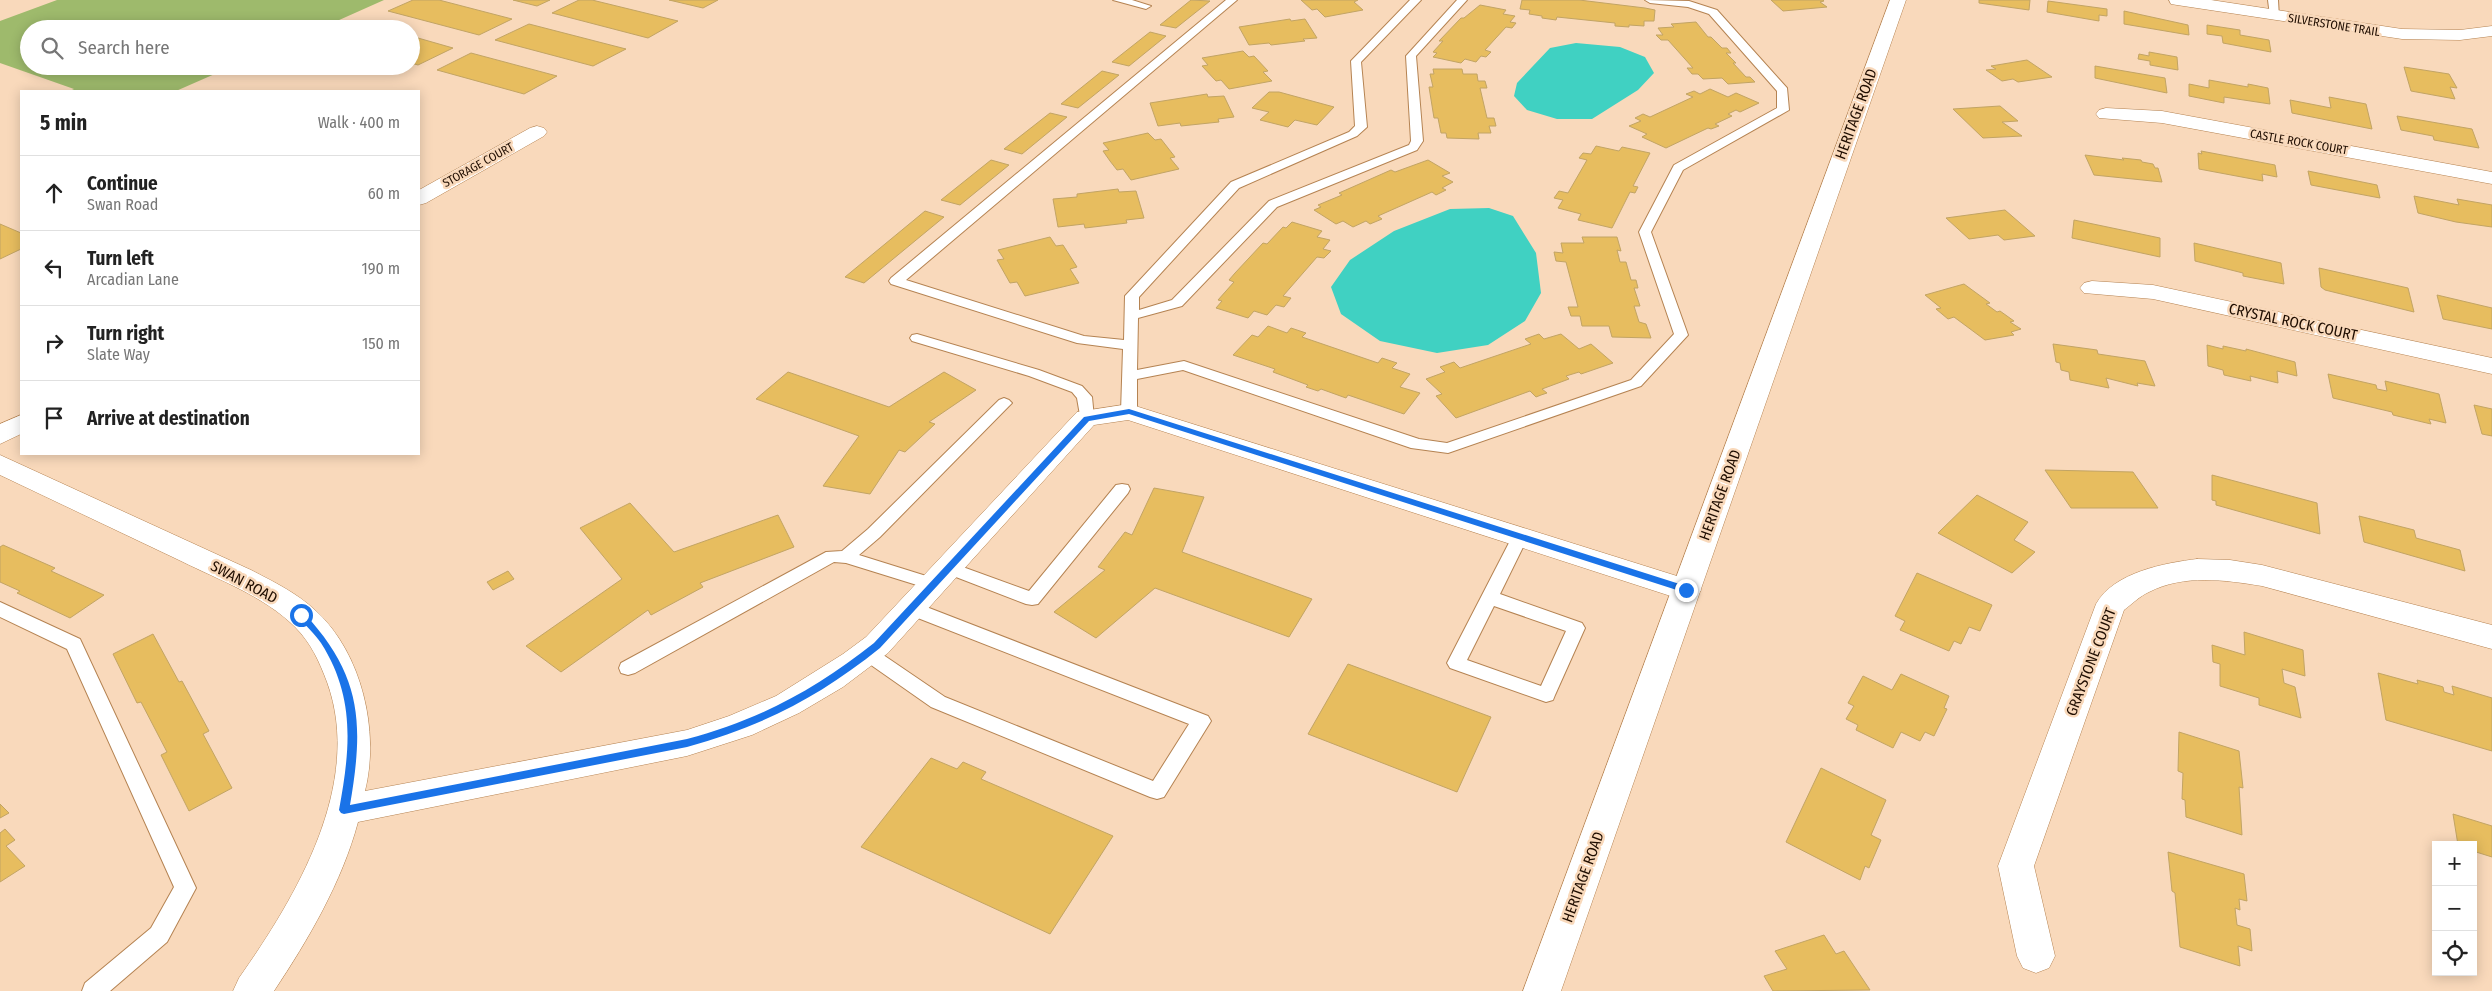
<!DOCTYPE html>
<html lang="en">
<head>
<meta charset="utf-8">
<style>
	body { margin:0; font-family:"Fira Sans Condensed",sans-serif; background:#f6f6f6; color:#222 }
	.controls { position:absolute; right:15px; bottom:15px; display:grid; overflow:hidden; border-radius:0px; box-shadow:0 2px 12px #0003 }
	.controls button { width:45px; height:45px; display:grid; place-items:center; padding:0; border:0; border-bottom:1px solid #e0e0e0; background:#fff; color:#222; font:25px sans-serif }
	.stop { position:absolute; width:15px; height:15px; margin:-11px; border:4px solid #1a73e8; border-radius:50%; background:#fff }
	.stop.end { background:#1a73e8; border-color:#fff; box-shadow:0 1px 5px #0008 }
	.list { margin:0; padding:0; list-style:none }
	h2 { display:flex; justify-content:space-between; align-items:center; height:65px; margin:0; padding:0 20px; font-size:21px }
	h2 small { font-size:16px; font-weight:400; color:#767676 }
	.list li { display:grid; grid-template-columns:32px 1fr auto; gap:15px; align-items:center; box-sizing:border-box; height:75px; padding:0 20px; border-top:1px solid #e0e0e0 }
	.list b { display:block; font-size:19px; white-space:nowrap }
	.list p { margin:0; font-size:16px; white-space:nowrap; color:#767676 }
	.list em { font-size:16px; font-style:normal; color:#767676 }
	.icon { flex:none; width:28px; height:28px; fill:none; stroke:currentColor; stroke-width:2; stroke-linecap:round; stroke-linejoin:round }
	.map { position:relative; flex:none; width:2492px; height:991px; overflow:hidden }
	.search { position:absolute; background:#fff; box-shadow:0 2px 12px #0003; left:20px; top:20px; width:400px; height:55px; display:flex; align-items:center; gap:12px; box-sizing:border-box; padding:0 18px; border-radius:28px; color:#767676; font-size:19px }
	.panel { position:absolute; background:#fff; box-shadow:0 2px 12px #0003; left:20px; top:90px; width:400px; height:365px; border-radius:0px }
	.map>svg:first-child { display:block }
	.green { fill:#9eba6c }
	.water { fill:#40d1c2 }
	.building { fill:#e7bd5f; stroke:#c2a464 }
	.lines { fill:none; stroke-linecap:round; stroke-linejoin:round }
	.lane-casing { stroke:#b58352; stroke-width:2 }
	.street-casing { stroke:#b58352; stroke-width:1 }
	.secondary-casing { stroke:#b58352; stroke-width:1 }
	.lane { fill:#fff; fill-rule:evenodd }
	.street { fill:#fff; fill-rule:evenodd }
	.secondary { fill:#fff; fill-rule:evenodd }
	.route { fill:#1a73e8 }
	.labels { text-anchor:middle; stroke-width:5; stroke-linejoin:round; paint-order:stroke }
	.far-street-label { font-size:12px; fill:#1f0d00; stroke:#f9d9bb }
	.street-label { font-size:15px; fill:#1f0d00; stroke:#f9d9bb }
</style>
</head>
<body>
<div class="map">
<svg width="2492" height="991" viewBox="0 0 2492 991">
	<rect width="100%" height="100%" fill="#f9d9bb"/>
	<path class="green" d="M57,0H384L319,29H29V66H233L176,91H70L74,89L0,63V21Z"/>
	<path class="water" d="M1576,43L1620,47L1645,57L1654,73L1638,90L1592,119H1557L1527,110L1514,96L1517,83L1550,48Z
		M1489,208L1513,216L1536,253L1541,293L1525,321L1488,345L1437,353L1380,341L1341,314L1331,287L1350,260L1394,231L1450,209Z"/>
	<path class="building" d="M413,0H439L512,19L479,35L388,11Z
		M513,0H550L537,6Z
		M579,0H592L678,21L648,38L552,13Z
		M669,0H718L703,8Z
		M1191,0L1210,1L1176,28L1160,25Z
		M1301,0H1358L1354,2L1363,10L1325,17L1317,9L1312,10Z
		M1522,0H1579L1645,8L1655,10L1654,21H1644V26L1629,25V27L1615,26V23L1557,17L1556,20L1542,18V16L1529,14L1530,10L1520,9Z
		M1771,0H1823L1824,1L1820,2L1827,7L1783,11Z
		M1979,0H2030L2029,10L1979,3Z
		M2048,1L2107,9V16L2099,15V21L2047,12Z
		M1480,5L1506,10L1503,14L1515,16L1510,22L1516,23L1512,28L1506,27L1485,50L1491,52L1486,57L1481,56L1476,62L1465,59L1461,63L1433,57L1437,53L1433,52L1443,41H1439L1461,18H1464Z
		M2124,11L2188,25L2189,35L2124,24Z
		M1290,19L1291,21L1305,19L1317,38L1303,39L1305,41L1271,45L1269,43L1249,45L1239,27Z
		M1696,22L1708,37H1711L1722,48H1727L1731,53H1726L1736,63H1733L1746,77H1750L1755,82L1728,84L1722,78L1703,79L1698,74H1692L1687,68H1693L1668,40H1661L1656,35H1663L1658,28L1674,27L1671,24Z
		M361,23L382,29H348Z
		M529,24L626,49L593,66L495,40Z
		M2207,25L2240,30V35L2269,40L2271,52L2223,43L2222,36L2207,34Z
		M1150,32L1166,36L1129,66L1112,62Z
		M411,36L453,48L418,65L411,63Z
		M1243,51L1249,57L1254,56L1268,71L1263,72L1272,81L1229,89L1221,80L1216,81L1202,66L1208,65L1202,58Z
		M2149,52L2177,57L2178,70L2150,65V61L2138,59L2139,54L2149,56Z
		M471,53L557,76L524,94L437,70Z
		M2027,60L2052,77L2018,82L2013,79L2002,81L1986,70L1996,69L1991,66Z
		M2095,66L2165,78L2167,93L2095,78Z
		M2404,67L2449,74L2457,88L2450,87L2455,99L2411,91Z
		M1433,69H1462L1463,74H1477L1478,81H1485L1487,88H1480L1487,118H1494L1496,126H1489L1491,133H1478L1479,139L1447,138L1446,133H1441L1438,118H1434L1429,87H1433L1430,74H1434Z
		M1102,71L1119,75L1078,108L1061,104Z
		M2209,80L2248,87V84L2268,88L2270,104L2224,97V103L2189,96V84L2209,88Z
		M1710,89L1728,97L1736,93L1759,103L1740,112L1736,110L1728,114L1732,116L1715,124L1719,126L1711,129L1708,128L1666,148L1642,137L1647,134L1629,126L1641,121L1635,118L1643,114L1650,117L1693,97L1686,94L1694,91L1700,94Z
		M1269,92H1279L1334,107L1317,125L1295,120L1288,127L1260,120L1269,112L1252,108Z
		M1207,94L1208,97L1224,96L1234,117L1218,119L1219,122L1181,126L1180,123L1158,126L1150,103Z
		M2329,97L2366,104L2372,129L2292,113L2290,100L2331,108Z
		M2000,106L2018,121L2002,122L2022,136L1983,138L1953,109Z
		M1050,113L1067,117L1022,154L1004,149Z
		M2397,116L2472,129L2479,148L2434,140L2433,136L2401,130Z
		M1148,133L1155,140L1161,139L1175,157L1170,158L1179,169L1131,180L1123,169L1117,170L1110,161L1103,151L1109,150L1103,143Z
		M1596,146L1619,151L1622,147L1650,153L1633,186L1638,187L1635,193L1630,192L1612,228L1578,220L1581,214L1558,208L1563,200L1554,198L1559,191L1568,193L1587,160L1579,158L1583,153L1591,154Z
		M2201,151L2275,165L2277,177L2262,174L2263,181L2199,169L2198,153L2202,154Z
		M2085,155L2124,160L2122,158L2141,160L2142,162L2153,164L2155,168H2158L2162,182L2094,175Z
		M991,160L1009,165L960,205L941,200Z
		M1428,160L1450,173L1442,176L1453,182L1442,188L1446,190L1436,195L1432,192L1378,216L1382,219L1370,224L1366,221L1353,227L1343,221L1336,224L1314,210L1321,207L1318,205L1342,195L1339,193L1391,170L1395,172Z
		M2308,171L2377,185L2380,198L2311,185Z
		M1118,189L1119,192L1136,191L1144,218L1126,220L1127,223L1085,228L1084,224L1058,227L1053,199L1077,197V194Z
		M2414,196L2459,205L2457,199L2492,205V227L2456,222L2418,213Z
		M2005,210L2035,236L2004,240L1998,235L1969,239L1946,218Z
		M925,211L944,217L864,283L845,277Z
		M2074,220L2160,238V257L2072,238Z
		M1292,222L1322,231L1317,237L1330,240L1323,249L1331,251L1324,258L1317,257L1283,296L1291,298L1284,307L1276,305L1267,315L1254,311L1248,318L1216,308L1222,301L1218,300L1234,282L1229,280L1235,273L1263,243L1267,244L1283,227L1286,228Z
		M0,224L21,233V249L0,259Z
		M1050,237L1056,246L1063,245L1077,267L1070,269L1079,283L1025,296L1017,282L1010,283L997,260L1004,259L998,250Z
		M1582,237H1617L1621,251L1617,250L1620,262H1626L1631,280H1636L1638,288H1634L1640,306H1634L1639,322L1646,324L1651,338L1612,337L1609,326H1582L1580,316H1571L1568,307H1578L1566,262L1556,261L1554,252L1563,253L1561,243H1584Z
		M2194,243L2281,263L2284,284L2243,276V273L2195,261Z
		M2319,268L2408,288L2414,312L2325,290L2321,287Z
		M1964,284L1990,303L1986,304L1997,312L2000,311L2014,321L2010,322L2021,329L2011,332L2014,335L1985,340L1954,317L1948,319L1936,309L1941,308L1925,295Z
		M2437,295L2492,308V329L2443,319Z
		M1268,326L1287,333L1291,328L1306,333L1302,337L1378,363L1382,358L1397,363L1392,368L1410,374L1400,387L1420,393L1404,414L1348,395L1346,398L1321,389L1318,391L1306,387L1308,385L1273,372L1275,369L1233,355L1252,335L1258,337Z
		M1539,334L1544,339L1561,334L1579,349L1591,344L1613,363L1581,374L1579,372L1566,376L1569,379L1542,389L1547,393L1541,395L1536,397L1530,391L1456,418L1436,396L1442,394L1426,379L1445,372L1440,367L1454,362L1460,368L1531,344L1525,339Z
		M2053,344L2097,350L2098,354L2145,361L2155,386L2137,383L2138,386L2106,378L2109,388L2070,380L2069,372L2061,370L2060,363L2056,362Z
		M2207,345L2223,349V346L2246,351V349L2295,362L2297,376L2277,371L2278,383L2250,376L2251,381L2224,375L2223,370L2208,366Z
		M788,372L889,407L944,372L976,390L929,422L935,424L905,452L899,450L870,494L823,486L859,436L756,399Z
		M2328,374L2376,385L2377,389L2387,391L2385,381L2439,394L2446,423L2429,419L2431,424L2393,415L2392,412L2333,398Z
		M2474,405L2492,409V436L2482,434Z
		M2045,470L2133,472L2158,508H2071Z
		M2212,475L2317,503L2320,534L2216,505V501L2212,500Z
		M1154,488L1204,497L1182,552L1312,599L1289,637L1155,588L1096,638L1054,612L1105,570L1098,567L1125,532L1132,535Z
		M1977,495L2028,522L2014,540L2035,552L2012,573L1938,533Z
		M630,503L674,552L778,515L794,547L700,583L703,587L651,615L648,610L561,672L526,646L622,579L580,528Z
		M2359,516L2414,530L2416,538L2460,550L2465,571L2364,542Z
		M3,545L55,568L51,571L104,595L70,618L17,593L20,591L0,582V547Z
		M508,571L514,579L493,590L487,582Z
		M1917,573L1992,605L1980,631L1969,627L1961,644L1954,641L1949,651L1900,630L1905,621L1895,616Z
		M2244,632L2303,650L2305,676L2282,669L2284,683L2295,687L2301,718L2259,705V698L2220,686V664L2213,662L2212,645L2245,655Z
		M153,634L179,682L182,681L209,731L203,734L232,788L189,811L161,755L167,752L141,702L137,703L113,654Z
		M1348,664L1491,717L1457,792L1308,734Z
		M2378,673L2418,684L2417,680L2440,686L2443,687L2444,692L2454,695L2452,686L2492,698V751L2386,720Z
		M1901,674L1949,696L1944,708L1947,709L1934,736L1925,732L1920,741L1901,732L1893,748L1856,730L1858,725L1846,719L1854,706L1848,703L1863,676L1892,690Z
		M2179,732L2239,751L2243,788L2239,787L2242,835L2186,817L2185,800L2182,799L2183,773L2178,771Z
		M931,758L957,769L963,762L986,772L981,779L1113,836L1050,934L861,847Z
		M1821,768L1886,800L1871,835L1881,840L1869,868L1865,866L1860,880L1786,842Z
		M0,804L9,813L0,818Z
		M2453,814L2492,826V857L2473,851V845H2458Z
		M5,829L15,840L6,846L25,866L0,882V833Z
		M2168,852L2244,874L2247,901L2239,899L2240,910L2235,908L2237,925L2250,929L2252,951L2238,946L2240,966L2180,947L2175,893L2172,891Z
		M1824,935L1836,954L1844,951L1870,990L1773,991L1764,976L1787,969L1775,951Z"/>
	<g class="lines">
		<defs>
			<path id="lane" d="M1113,0H1132L1151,6L1146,9Z
				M1226,0H1237L906,280L1084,336L1124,340L1125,296L1231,182L1349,132L1355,126L1351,61L1410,0H1421L1361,62L1367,127L1357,136L1239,188L1139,297V310L1172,300L1269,201L1409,145L1411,141L1406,56L1457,0H1467L1416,56L1423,141L1417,150L1277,207L1182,306L1138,318L1137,370L1184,361L1419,439L1447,443L1631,380L1674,334L1639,232L1674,165L1777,108V91L1709,14L1688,7L1650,3L1645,0L1689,1L1717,10L1787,88L1789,110L1683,170L1651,232L1688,335L1641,386L1448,453L1411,448L1183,370L1137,379V412L1134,415H1124L1121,412L1123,349L1077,343L891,284L889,281L891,278Z
				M2268,0H2278L2279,18L2270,16Z
				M917,334L1039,370L1082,386L1092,397L1094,418L1086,423L1081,421L1077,398L1072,392L1029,376L912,341L910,338L912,335Z
				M1004,398L1009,400L1012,403L1009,406L880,537L859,555L939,580L942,584L939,588L933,590L846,563L834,562L635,673L628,675L621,673L619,668L621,663L826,552L842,551L868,529L999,400Z
				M1122,484L1128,485L1130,489L1128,493L1038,604L1032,605L1026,604L943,572L940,568L943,564L949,562L1029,591L1116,485Z
				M1520,531L1526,533L1528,537L1500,594L1582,623L1585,628L1555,695L1553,700L1546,702L1450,668L1447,663L1512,537L1514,533ZM1494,606L1566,631L1541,686L1467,660Z
				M911,601L1208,716L1211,721L1164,797L1157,799L1150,797L931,707L861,658L858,653L861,648L867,646L873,648L945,697L1153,781L1189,724L905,613L902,608L905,603Z
				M0,602L80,639L196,888L167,942L110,991H82L85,983L151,928L174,887L67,649L0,617Z"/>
			<path id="street" d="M2169,0H2211L2402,29L2460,30L2492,26V36L2460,40L2402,39L2177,5L2171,4Z
				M2106,108L2162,111L2492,172V184L2162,123L2099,118L2096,114L2099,110Z
				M537,126L544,128L547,132L544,136L426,203L419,205V190L530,128Z
				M2092,281L2153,285L2492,358V374L2153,299L2084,293L2080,288L2084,283Z
				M1129,404L1696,582L1701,590L1696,598L1686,601L1128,420L1094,425L888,653L843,687L799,713L752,735L687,756L358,822C342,882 308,940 274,991H233L239,978C296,897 364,784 327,682C319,661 311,643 295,627C264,596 219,580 181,561C121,532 60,504 0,475V455L251,570C274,582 297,593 316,611C362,653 380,732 365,791L687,730L729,716L776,696L843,654L866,637L1077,412Z
				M21,415V434L0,444V424Z
				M2197,559L2230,560L2262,565L2492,625V649L2262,586C2225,580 2184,574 2149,592C2140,596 2132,604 2124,610L2034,866L2055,956L2049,968L2036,973L2023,968L2017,956L1998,866L2096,604C2114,572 2165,563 2197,559Z"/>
			<path id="secondary" d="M1890,0H1906L1561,991H1523Z"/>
		</defs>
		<use href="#lane" class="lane-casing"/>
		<use href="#street" class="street-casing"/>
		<use href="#secondary" class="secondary-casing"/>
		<use href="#lane" class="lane"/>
		<use href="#street" class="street"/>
		<use href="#secondary" class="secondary"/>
	</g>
	<path class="route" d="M1129,409L1689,587L1690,590L1686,593L1683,592L1129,414L1089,421L880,648C819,697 763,726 687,747L344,814L341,813L339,810C350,750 356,698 321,643C315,634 306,626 298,617V613H304C362,676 364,723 350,805L687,739C759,720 816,689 874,643L1084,417Z"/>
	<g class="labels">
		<g class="far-street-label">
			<text transform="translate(2334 25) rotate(9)" y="4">SILVERSTONE TRAIL</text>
			<text transform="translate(2299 142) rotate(10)" y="4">CASTLE ROCK COURT</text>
			<text transform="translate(478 165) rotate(-29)" y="4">STORAGE COURT</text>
		</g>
		<g class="street-label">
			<text transform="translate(1856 114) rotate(-70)" y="5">HERITAGE ROAD</text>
			<text transform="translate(2293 322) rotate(12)" y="5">CRYSTAL ROCK COURT</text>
			<text transform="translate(1720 495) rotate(-70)" y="5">HERITAGE ROAD</text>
			<text transform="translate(244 582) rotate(28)" y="5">SWAN ROAD</text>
			<text transform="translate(2091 662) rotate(-69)" y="5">GRAYSTONE COURT</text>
			<text transform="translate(1583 877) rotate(-70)" y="5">HERITAGE ROAD</text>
		</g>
	</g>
</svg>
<div class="controls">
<button>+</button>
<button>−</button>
<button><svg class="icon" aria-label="locate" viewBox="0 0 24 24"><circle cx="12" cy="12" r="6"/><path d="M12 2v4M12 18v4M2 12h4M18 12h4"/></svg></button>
</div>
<div class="stop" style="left:301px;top:615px"></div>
<div class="stop end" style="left:1686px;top:590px"></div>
<div class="search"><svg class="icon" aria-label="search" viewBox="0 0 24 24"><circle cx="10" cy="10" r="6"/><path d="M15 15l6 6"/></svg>Search here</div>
<section class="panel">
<h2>5 min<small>Walk · 400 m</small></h2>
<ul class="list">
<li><svg class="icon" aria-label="ahead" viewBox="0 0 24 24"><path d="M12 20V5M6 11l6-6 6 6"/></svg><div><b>Continue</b><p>Swan Road</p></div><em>60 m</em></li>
<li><svg class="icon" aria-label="left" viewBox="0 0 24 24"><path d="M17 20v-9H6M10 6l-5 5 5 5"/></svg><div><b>Turn left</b><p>Arcadian Lane</p></div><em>190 m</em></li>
<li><svg class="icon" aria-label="right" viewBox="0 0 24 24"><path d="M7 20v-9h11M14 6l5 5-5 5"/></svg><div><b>Turn right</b><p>Slate Way</p></div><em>150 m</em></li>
<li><svg class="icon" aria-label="arrive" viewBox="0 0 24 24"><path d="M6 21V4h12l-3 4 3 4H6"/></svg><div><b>Arrive at destination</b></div></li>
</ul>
</section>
</div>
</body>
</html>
